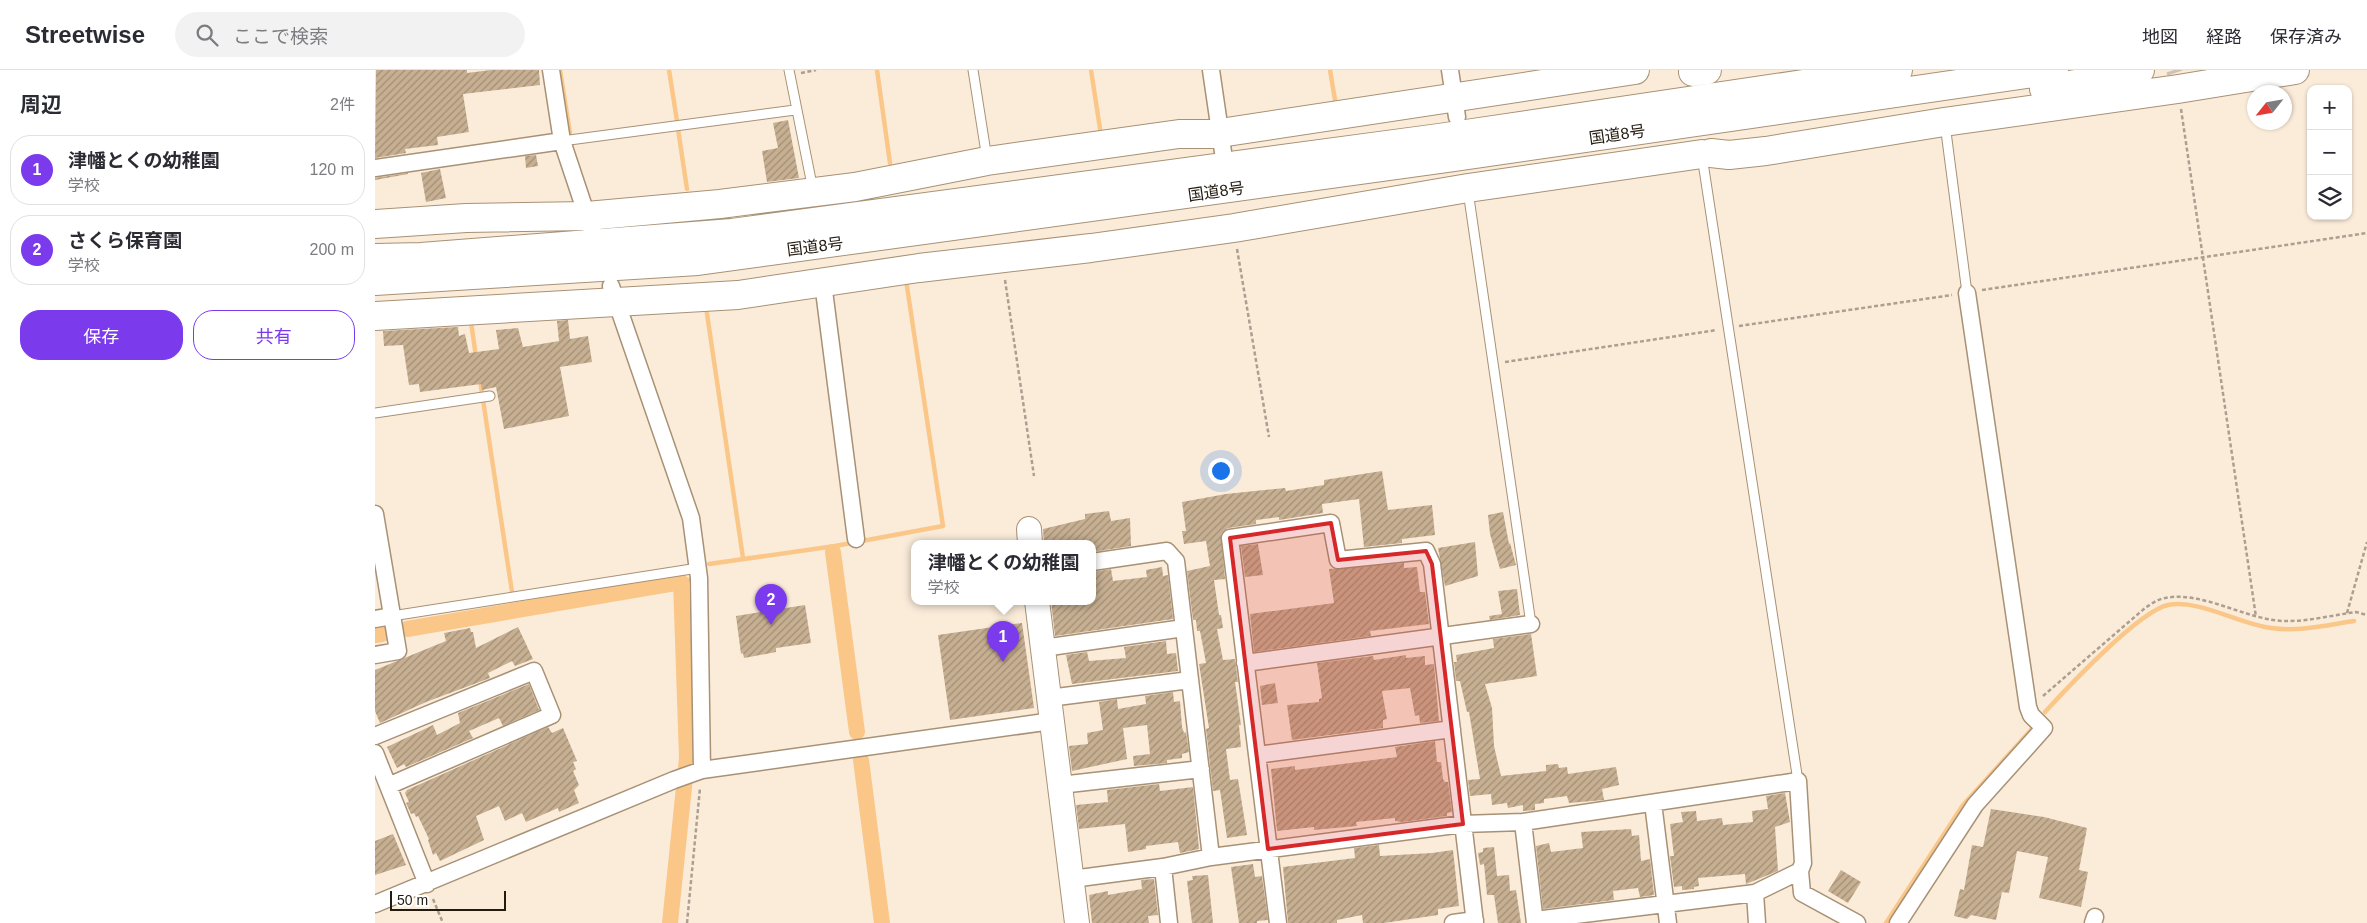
<!DOCTYPE html>
<html lang="ja">
<head>
<meta charset="utf-8">
<style>
	body { margin:0; font-family:Helvetica,"Noto Sans JP",sans-serif; background:#f2f2f3; color:#2b2b33 }
	.controls { position:absolute; right:15px; top:15px; display:grid; overflow:hidden; border-radius:10px; box-shadow:0 1px 4px #0004 }
	.controls button { width:45px; height:45px; display:grid; place-items:center; padding:0; border:0; border-bottom:1px solid #e1e1e2; background:#fff; color:#2b2b33; font:25px sans-serif }
	.compass { position:absolute; left:1872px; top:15px; width:45px; height:45px; border-radius:50%; background:#fff; box-shadow:0 1px 4px #0004; rotate:239deg }
	.scale { position:absolute; left:15px; bottom:12px; width:116px; box-sizing:border-box; padding-left:5px; border:2px solid #241b10; border-top:0; font-size:14px; line-height:18px; white-space:nowrap; color:#241b10; -webkit-text-stroke:4px #fff; paint-order:stroke }
	.you { position:absolute; left:845px; top:400px; width:18px; height:18px; margin:-12px; border:4px solid #fff; border-radius:50%; background:#1a73e8; box-shadow:0 0 0 8px #1a73e833 }
	.badge { display:grid; place-items:center; width:32px; height:32px; border-radius:50%; background:#7c3aed; color:#fff; font-size:16px; font-weight:700 }
	.pin { position:absolute; translate:-50% -41px; filter:drop-shadow(0 1px 2px #0008) }
	.pin::after { content:''; position:absolute; top:26px; width:18px; height:15px; background:inherit; clip-path:polygon(0 0,100% 0,50% 100%) }
	.popup { position:absolute; left:536px; top:470px; width:185px; height:65px; box-sizing:border-box; display:grid; place-content:center; border-radius:10px; background:#fff; filter:drop-shadow(0 1px 4px #0005); font-size:16px; white-space:nowrap; color:#7c7c81 }
	.popup b { font-size:19px; color:#2b2b33 }
	.popup::after { content:''; position:absolute; left:50%; top:100%; margin-left:-10px; border:10px solid transparent; border-top-color:#fff }
	.list { margin:0; padding:0; list-style:none }
	h2 { display:flex; justify-content:space-between; align-items:center; height:65px; margin:0; padding:0 20px; font-size:21px }
	h2 small { font-size:16px; font-weight:400; color:#7c7c81 }
	.list li { display:grid; grid-template-columns:32px 1fr auto; gap:15px; align-items:center; box-sizing:border-box; height:70px; margin:0 10px 10px; padding:0 10px; border:1px solid #e1e1e2; border-radius:20px }
	.list b { display:block; font-size:19px; white-space:nowrap }
	.list p { margin:0; font-size:16px; white-space:nowrap; color:#7c7c81 }
	.list em { font-size:16px; font-style:normal; color:#7c7c81 }
	.actions { display:flex; gap:10px; padding:15px 20px }
	.actions a { flex:1; padding:11px 0; border:1px solid #7c3aed; border-radius:20px; text-align:center; font-size:18px; color:#7c3aed }
	.actions .main { background:#7c3aed; color:#fff }
	.icon { flex:none; width:28px; height:28px; fill:none; stroke:currentColor; stroke-width:2; stroke-linecap:round; stroke-linejoin:round }
	.map { position:relative; flex:none; width:1992px; height:853px; overflow:hidden }
	header { display:flex; align-items:center; gap:30px; box-sizing:border-box; height:70px; padding:0 25px; background:#fff; border-bottom:1px solid #e1e1e2 }
	header strong { font-size:24px }
	nav { display:flex; gap:28px; margin-inline-start:auto; font-size:18px }
	.search { width:350px; height:45px; background:#f2f2f3; display:flex; align-items:center; gap:12px; box-sizing:border-box; padding:0 18px; border-radius:28px; color:#7c7c81; font-size:19px }
	main { display:flex }
	aside { flex:1; background:#fff }
	.map>svg:first-child { display:block }
	.lines { fill:none; stroke-linecap:round; stroke-linejoin:round }
	.stream { stroke:#fac789; stroke-width:4.5 }
	.canal { stroke:#fac789; stroke-width:16 }
	.building { fill:url(#building-hatch) }
	.street-tunnel { stroke:#d0c2b2; stroke-width:16; stroke-dasharray:16 8; stroke-linecap:butt }
	.lane-casing { stroke:#a89175; stroke-width:11 }
	.street-casing { stroke:#a89175; stroke-width:19 }
	.secondary-casing { stroke:#a89175; stroke-width:26 }
	.highway-casing { stroke:#a89175; stroke-width:30 }
	.path { stroke:#ac9f90; stroke-width:2.5; stroke-dasharray:4 2.5; stroke-linecap:butt }
	.lane { stroke:#fff; stroke-width:9 }
	.street { stroke:#fff; stroke-width:16 }
	.secondary { stroke:#fff; stroke-width:24 }
	.highway { stroke:#fff; stroke-width:28 }
	.marked { fill:#d62828; fill-opacity:0.2; stroke:#d62828; stroke-width:4; stroke-linejoin:round }
	.labels { text-anchor:middle; stroke-width:4; stroke-linejoin:round; paint-order:stroke }
	.street-label { font-size:16px; fill:#241b10; stroke:#fff }
</style>
</head>
<body>
<header>
<strong>Streetwise</strong>
<div class="search"><svg class="icon" aria-label="search" viewBox="0 0 24 24"><circle cx="10" cy="10" r="6"/><path d="M15 15l6 6"/></svg>ここで検索</div>
<nav><a>地図</a><a>経路</a><a>保存済み</a></nav>
</header>
<main>
<aside>
<h2>周辺<small>2件</small></h2>
<ul class="list">
<li><span class="badge">1</span><div><b>津幡とくの幼稚園</b><p>学校</p></div><em>120 m</em></li>
<li><span class="badge">2</span><div><b>さくら保育園</b><p>学校</p></div><em>200 m</em></li>
</ul>
<div class="actions"><a class="main">保存</a><a>共有</a></div>
</aside>
<div class="map">
<svg width="1992" height="853" viewBox="0 0 1992 853">
	<defs>
		<pattern id="building-hatch" width="6" height="6" patternUnits="userSpaceOnUse" patternTransform="scale(1.25)"><rect width="6" height="6" fill="#c7af92"/><path d="M-1 1l2-2M0 6l6-6M5 7l2-2" fill="none" stroke="#a18e76"/></pattern>
	</defs>
	<rect width="100%" height="100%" fill="#fbecda"/>
	<g class="lines">
		<path class="stream" d="M185,0L195,63
			M294,0L302,51
			M502,0L515,93
			M716,0L726,65
			M955,0L961,36
			M303,59L312,119
			M331,237L368,488
			M96,252L101,287
			M105,310L137,522
			M458,482L460,476L568,456L531,210
			M334,494L460,476
			M306,512L314,510
			M140,536V541
			M1670,642C1692,618 1764,541 1793,535C1824,529 1864,554 1896,558C1924,562 1952,555 1979,551
			M1511,853L1588,735L1656,660"/>
		<path class="canal" d="M458,482L482,662
			M32,559L306,512L312,688L295,853
			M0,565L7,564
			M486,690L507,853"/>
	</g>
	<path class="building" d="M1,0H92V3L116,0H164L165,15L88,24L94,62L62,67L63,75L30,79L31,83L0,88Z
		M413,50L424,108L392,112L387,81L403,78L398,53Z
		M161,85L163,96L151,98L150,86Z
		M65,99L71,128L51,132L46,103Z
		M33,103V104L0,110V108Z
		M193,250L195,269L213,266L217,292L185,297L194,346L129,359L121,317L107,320L106,314L45,322L44,314L34,315L28,275L9,276L8,261L83,257L84,266L90,264L94,283L124,279L121,260L143,258L148,277L184,271L182,251Z
		M1007,401L1013,440L1057,435L1060,465L1027,469V473L989,477L984,429L947,434L948,443L904,450V447L881,450V454L853,458L846,464L850,509L839,510L844,545H846L848,558L842,559L848,590L860,589L863,612H860L866,655H864L866,677L851,679L855,710L863,709L872,765L852,768L845,720L838,721L831,659L834,658L824,594L831,593L825,561H822L821,550H818L812,501L835,496L831,471L809,474L807,461H811L807,432L851,424L910,418L911,421L949,415V410Z
		M734,441L736,451L755,448L756,476L717,482V473H669L668,459L710,449V444Z
		M1128,442L1134,474L1135,473L1141,495L1125,499L1115,464L1113,445Z
		M1100,472L1103,506L1070,516L1063,478Z
		M883,474L888,505L870,507L866,476Z
		M1029,493V498L1042,497L1045,522H1050L1054,554L995,561L996,566L879,582L875,544L959,533L954,499Z
		M787,497L788,506L793,505L798,549L680,566L676,531H717V516L720,515L718,502L736,499L738,511L772,507L771,500Z
		M1142,519L1145,545L1115,550L1114,546L1127,544L1123,521Z
		M430,535L436,573L401,578V582L369,588L368,583L366,584L361,546Z
		M647,553L659,638L575,650L563,565Z
		M143,557L158,589L140,596L137,591L113,603L115,608L51,632L5,653L0,641V600L71,571L69,563L95,558L96,562H98L101,578Z
		M1156,564L1162,606L1110,614L1117,638L1119,676L1126,706L1171,701V695L1183,694L1184,698L1192,697L1193,704L1241,697L1244,715L1227,719L1229,730L1194,733L1192,726L1169,729V733L1160,734V740L1148,741V735L1133,738L1132,733L1117,735L1116,724L1095,726L1093,710L1105,709L1094,642H1092L1085,611H1081L1079,592H1082L1081,585L1119,578L1118,569Z
		M791,571L792,584L801,583L803,601L697,614L691,585L712,582L714,591L751,588L749,577Z
		M1031,585V588L1050,586V595L1059,594L1064,651L1045,653L1044,645L1040,646L1035,618L1007,621L1012,649L1008,650V658L917,670L912,635L944,632V629L947,628L942,593L998,586L999,590Z
		M900,613L903,633L887,635L885,616Z
		M154,614L164,640L128,656L124,648L94,661L98,668L31,697L29,694L22,698L12,677L58,655L62,665L85,653L83,643Z
		M798,622L799,632L805,631L807,657L809,663L811,662L814,682L807,684V688L792,690V693L759,696L758,686L775,684L772,655L748,658L752,689L697,701L694,676L713,674L712,663L728,660L724,632L742,629L743,639L771,634L770,626Z
		M173,657L177,663L188,658L202,691L198,692L201,699L198,701L204,715L199,720L204,733L184,742L183,738L151,752L147,743L130,751L124,736L101,746L109,770L65,791L61,783L58,785L53,770L54,769L43,746L41,747L39,743L36,744L31,733L34,732L30,723L32,720Z
		M1060,671L1062,692H1066L1068,709L1070,712H1073L1077,742L1072,743V746L1027,752L1020,751V748L981,752L982,756L939,760V757L902,761L896,699L920,696V700L1022,687L1020,677Z
		M784,714L785,721L818,717L824,779L805,783L803,772L771,776V779L753,782L750,754L704,759L701,735L733,732L732,720Z
		M1410,723L1415,752L1400,757L1403,801L1371,814L1370,804L1323,808L1324,816L1319,817V819L1307,820V816L1299,817L1295,786H1299L1295,754L1308,752L1306,742L1321,741L1322,751L1347,748L1348,755L1378,752L1377,741L1393,739L1391,726Z
		M1616,739L1669,747L1712,758L1704,800L1713,802L1706,837L1664,828L1673,787L1642,781L1634,823L1627,822L1621,850L1596,845L1592,849L1579,846L1585,819L1589,820L1597,775L1608,777Z
		M1256,759L1257,766L1264,765L1266,791L1275,789L1279,825L1265,827L1263,818L1238,821L1239,830L1168,839L1161,776L1174,773L1176,782L1208,778L1206,762Z
		M18,764L31,795L0,805V771Z
		M1004,775L1005,786L1057,783L1078,780L1084,836L1063,839V845L1009,853H988L987,845L962,850V853H913L908,797L980,788L979,778Z
		M1119,777L1122,806L1134,805L1135,821L1141,820L1146,853H1123L1119,825H1112L1109,794L1105,795L1103,783L1108,782V778Z
		M878,794L880,807L887,806L893,850L882,851V853H864L856,797Z
		M1466,800L1486,812L1473,833L1453,821Z
		M833,805L838,853H817L812,811L818,810L817,806Z
		M779,809L783,845L773,846L774,853H717L714,825L733,821V825L767,819L766,810Z"/>
	<g class="lines">
		<path class="street-tunnel" d="M1799,0L1800,3"/>
		<defs>
			<path id="lane" d="M414,0L438,120
				M598,0L612,89
				M1570,54L1592,223
				M187,71L420,40
				M1327,86L1423,711
				M1093,121L1156,554
				M0,343L115,326
				M17,546L323,498"/>
			<path id="street" d="M176,0L187,71L217,161
				M836,0L848,82
				M1075,0L1082,47
				M0,98L187,71
				M448,213L481,469
				M236,216L316,448L324,508L327,700
				M0,444L23,581L0,585
				M717,492L792,481L801,491L836,787
				M0,549L17,546
				M668,578L809,558
				M870,593L1156,554
				M674,628L815,610
				M0,666L159,601L177,645L13,716
				M0,683L52,814
				M882,685L1077,659
				M685,715L826,699
				M1278,733L1293,853
				M1148,752L1160,853
				M788,797L794,853
				M697,809L788,797L836,787L1088,754L1148,752L1423,711L1428,793L1425,801L1427,823L1482,853
				M1380,823L1382,853
				M0,834L299,710L327,700L677,651
				M1160,850L1380,823L1425,801
				M903,853L855,468L956,453L963,490L1051,481L1057,494L1100,853
				M1078,853L1100,850
				M1523,853L1600,735L1669,658L1656,645L1653,637L1592,223
				M1718,853L1720,847"/>
			<path id="secondary" d="M654,459L655,473
				M662,531L702,853"/>
			<path id="highway" d="M1318,2L1332,0
				M1669,19L1726,10L1765,0
				M845,63L1260,0
				M1336,83L1354,85L1391,81L1569,52L1803,19L1920,0
				M0,154L91,148L212,146L345,134L480,117L612,91L804,64H839
				M0,188L46,187L357,163L1064,68L1523,0
				M0,211L323,191L1073,88L1679,0
				M0,246L363,225L544,198L716,178L859,158L1093,118L1327,84"/>
		</defs>
		<use href="#lane" class="lane-casing"/>
		<use href="#street" class="street-casing"/>
		<use href="#secondary" class="secondary-casing"/>
		<use href="#highway" class="highway-casing"/>
		<path class="path" d="M426,3L441,0
			M1806,39L1881,547
			M862,179L894,367
			M630,210L659,406
			M1607,220L1992,163
			M1364,256L1577,225
			M1130,292L1342,260
			M1972,543L1992,472
			M1668,626L1770,538C1776,534 1783,529 1790,528C1828,520 1874,552 1913,551C1935,551 1959,545 1981,542L1992,545
			M58,829L68,853
			M312,853L325,718"/>
		<use href="#lane" class="lane"/>
		<use href="#street" class="street"/>
		<use href="#secondary" class="secondary"/>
		<use href="#highway" class="highway"/>
	</g>
	<path class="marked" d="M956,453L963,490L1051,481L1057,494L1088,754L893,779L855,468Z"/>
	<g class="labels">
		<g class="street-label">
			<text transform="translate(1242 64) rotate(-8)" y="6">国道8号</text>
			<text transform="translate(841 121) rotate(-8)" y="6">国道8号</text>
			<text transform="translate(440 176) rotate(-7)" y="6">国道8号</text>
		</g>
	</g>
</svg>
<div class="controls">
<button>+</button>
<button>−</button>
<button><svg class="icon" aria-label="layers" viewBox="0 0 24 24"><path d="M12 4l9 5-9 5-9-5zM3 14l9 5 9-5"/></svg></button>
</div>
<svg class="compass" viewBox="-18 -18 36 36"><path d="M0-13l5 13h-10z" fill="#e53935"/><path d="M0 13l5-13h-10z" fill="#7c7c81"/></svg>
<div class="scale">50 m</div>
<div class="you"></div>
<div class="pin badge" style="left:628px;top:592px">1</div>
<div class="popup"><b>津幡とくの幼稚園</b>学校</div>
<div class="pin badge" style="left:396px;top:555px">2</div>
</div>
</main>
</body>
</html>
